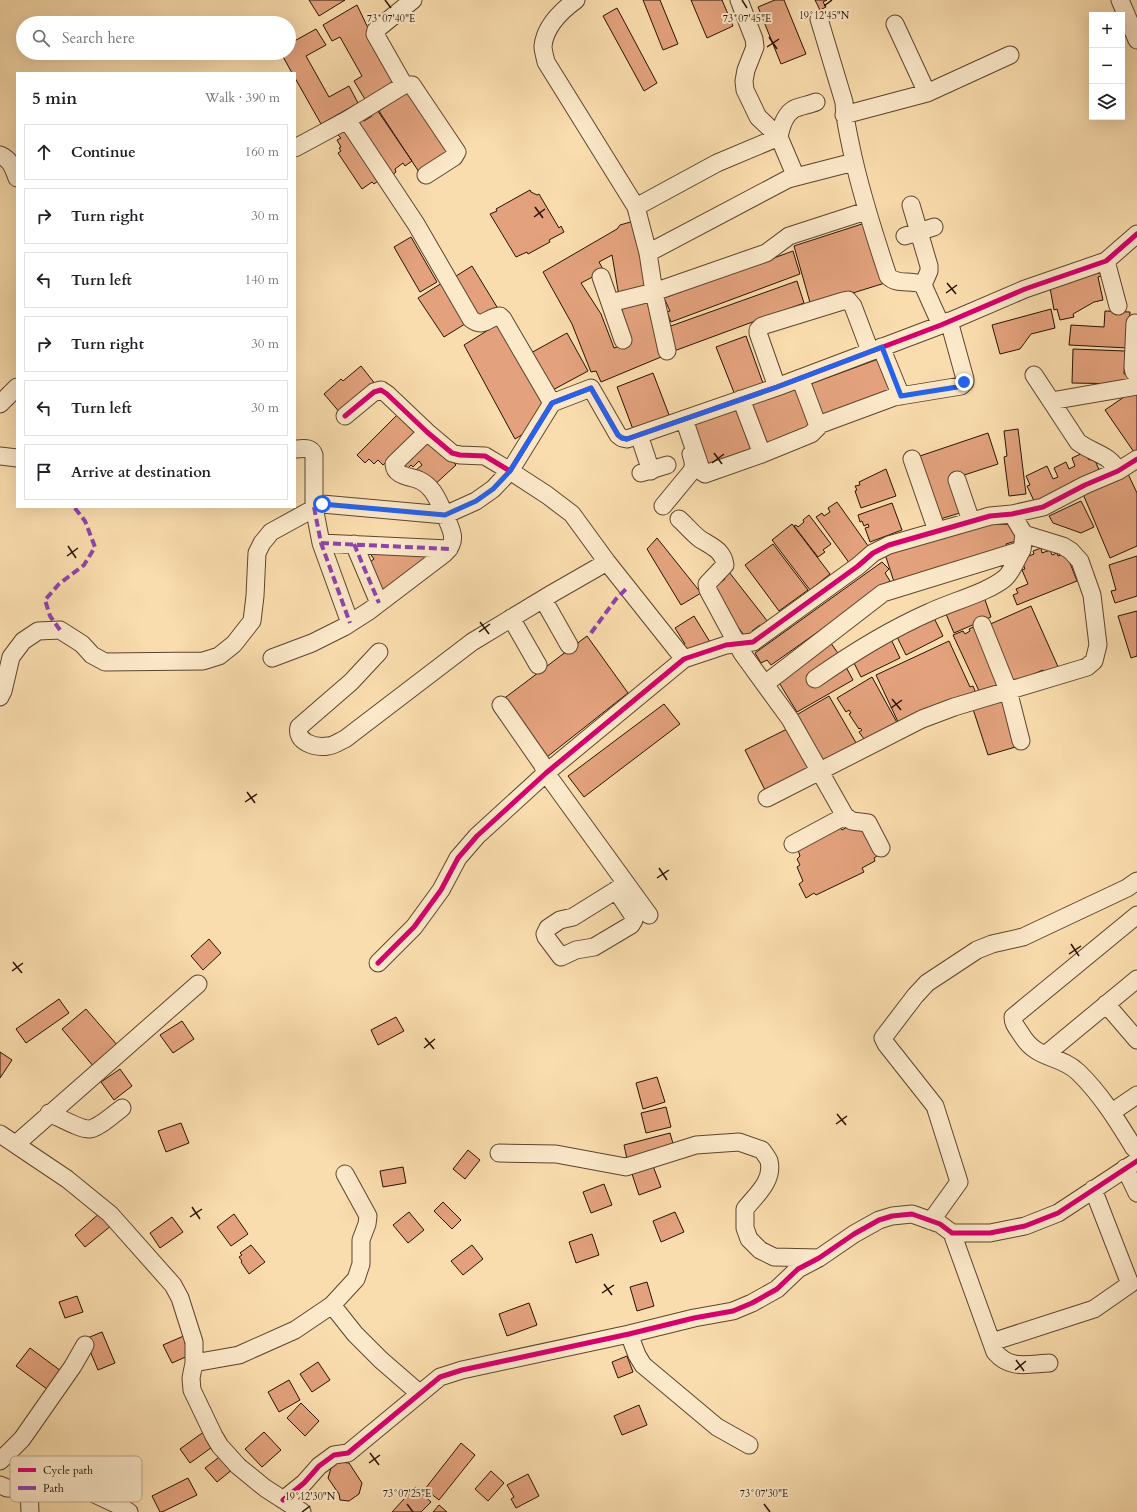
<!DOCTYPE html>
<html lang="en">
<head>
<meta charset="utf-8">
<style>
	body { margin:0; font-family:Cardo,serif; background:#f6f6f6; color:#202124 }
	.controls { position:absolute; right:12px; top:12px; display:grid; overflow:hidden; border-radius:0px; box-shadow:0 4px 16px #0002 }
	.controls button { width:36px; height:36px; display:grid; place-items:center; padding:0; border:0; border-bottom:1px solid #e0e0e0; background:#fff; color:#202124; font:20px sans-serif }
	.stop { position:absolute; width:12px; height:12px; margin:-9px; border:3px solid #2563eb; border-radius:50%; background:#fff }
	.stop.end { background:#2563eb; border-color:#fff; box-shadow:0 1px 4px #0008 }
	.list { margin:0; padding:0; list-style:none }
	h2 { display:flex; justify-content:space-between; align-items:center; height:52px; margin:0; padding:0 16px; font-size:17px }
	h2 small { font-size:13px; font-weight:400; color:#757577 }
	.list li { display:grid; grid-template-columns:26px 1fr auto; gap:12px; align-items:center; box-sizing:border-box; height:56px; margin:0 8px 8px; padding:0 8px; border:1px solid #e0e0e0; border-radius:0px }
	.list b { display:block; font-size:15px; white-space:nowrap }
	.list em { font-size:13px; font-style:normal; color:#757577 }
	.icon { flex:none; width:22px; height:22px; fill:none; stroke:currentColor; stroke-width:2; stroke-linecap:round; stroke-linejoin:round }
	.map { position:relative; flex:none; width:1137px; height:1512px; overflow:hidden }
	.search { position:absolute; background:#fff; box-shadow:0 4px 16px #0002; left:16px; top:16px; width:280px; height:44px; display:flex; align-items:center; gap:10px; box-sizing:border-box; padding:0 14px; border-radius:22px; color:#757577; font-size:15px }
	.panel { position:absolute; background:#fff; box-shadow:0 4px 16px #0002; left:16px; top:72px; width:280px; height:436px; border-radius:0px }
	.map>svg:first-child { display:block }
	.building { fill:#e3a27d; stroke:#281202 }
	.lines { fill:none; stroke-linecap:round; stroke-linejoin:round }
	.minor-casing { stroke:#5c452d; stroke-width:19 }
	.minor { stroke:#fce9ca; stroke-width:17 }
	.quiet { stroke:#8e44ad; stroke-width:4; stroke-dasharray:8 4; stroke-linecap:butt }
	.cycleway-casing { stroke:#fce9ca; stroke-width:8 }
	.cycleway { stroke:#d6006c; stroke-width:5 }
	.route { stroke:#2563eb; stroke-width:5 }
	.ticks { fill:none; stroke:#281202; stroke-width:1.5 }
	.key { fill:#fce9ca; stroke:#bca88e; stroke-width:1 }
	.key-label { font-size:11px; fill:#281202 }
	.ticks-label { font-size:10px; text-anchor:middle; fill:#281202; stroke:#fce9ca; stroke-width:4; stroke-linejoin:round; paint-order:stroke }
</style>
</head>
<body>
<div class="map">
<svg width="1137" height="1512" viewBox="0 0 1137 1512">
	<rect width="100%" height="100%" fill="#faddae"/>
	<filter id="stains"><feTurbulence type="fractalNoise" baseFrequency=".005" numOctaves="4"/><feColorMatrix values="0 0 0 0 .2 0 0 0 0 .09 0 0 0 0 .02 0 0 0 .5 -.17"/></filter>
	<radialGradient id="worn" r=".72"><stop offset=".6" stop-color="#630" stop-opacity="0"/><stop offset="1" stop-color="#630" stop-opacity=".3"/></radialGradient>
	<path class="building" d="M309,0H345L319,16Z
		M643,0H660L678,44L663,50Z
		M691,0H722L733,26L707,38Z
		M775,0H784L806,54L781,64L758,7Z
		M815,0H827L823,2L826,7L820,10Z
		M357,5L395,84L366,101L354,81L362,76L340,37L332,41L323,25Z
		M617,8L657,83L644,91L603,16Z
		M316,29L326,45L306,56L329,97L349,86L358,103L321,124L295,78V73H292L281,53H289V44Z
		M411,90L453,152L419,172L379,111Z
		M375,107L412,161L405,166L403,163L395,169L396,172L390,177L353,122L361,117L364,121L372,116L369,111Z
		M348,128L382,178L374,184L372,182L362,189L338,153L341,151L339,148L341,147L337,140L341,138L338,135Z
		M530,190L531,192L537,195L539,194L559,228L561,226L564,232L549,240L550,242L528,254L527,252L516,257L490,214L497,211L496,209Z
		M634,221L649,290L619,296L612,255L599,262L604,271L581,283L601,314L614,348L628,343L621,304L650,299L661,357L601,382L596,371L591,372L572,324L543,272L617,229L620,225Z
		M865,223L885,283L811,306L794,246Z
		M411,237L437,282L420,292L394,247Z
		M793,251L800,274L671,322L667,312L670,311L664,298Z
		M472,266L497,307L478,319L453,278Z
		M1099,268L1101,276L1098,277L1103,300L1094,302L1073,314L1074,317L1060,320L1057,309L1054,310L1049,282Z
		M797,281L804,303L674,351L671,342L674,341L668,327Z
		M442,283L468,322L444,337L418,298Z
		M1051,309L1055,328L1031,334L1020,349L1000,354L992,325Z
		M1105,311L1130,312L1128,348L1069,345L1071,325L1104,327Z
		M498,324L544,407L525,433L515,439L464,345Z
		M567,333L588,371L549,392L529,354Z
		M746,336L764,386L735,395L716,347Z
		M1073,349L1125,351L1124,374H1129V384L1072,383Z
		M881,358L895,395L819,424L805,386Z
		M361,366L376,385L341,414L324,394L341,379L343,381Z
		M653,373L671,420L634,432L617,387Z
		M800,384L816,426L764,449L746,406Z
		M1137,388V454L1136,455L1105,410Z
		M741,406L757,452L704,471L688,424Z
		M401,411L421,433L383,465L378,460L374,464L369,459L365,463L357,455Z
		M1018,429L1026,494L1009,496L1004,457L1007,456L1004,431Z
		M988,433L998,464L952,479L963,512L937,520L917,457Z
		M428,435L456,465L432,487L416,470L422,465L419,461L413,467L411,465L407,469L401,463Z
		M1085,452L1089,460L1094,458L1100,472L1035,503L1027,486L1030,485L1026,476L1047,466L1053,479L1058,477L1054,468L1066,462L1069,469L1075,466L1072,458Z
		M886,469L896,496L861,508L855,491L857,490L855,486L860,485L859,482Z
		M1128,474L1137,493V546L1110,558L1083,494Z
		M1081,501L1094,527L1081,533L1053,523L1049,516Z
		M837,502L871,550L850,564L816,517L822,513L824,516L830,512L828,508Z
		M892,503L902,530L870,542L865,528L869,527L868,524L864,526L862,521L860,522L858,515Z
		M809,515L831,544L823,550L825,552L818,557L794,526L796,525L798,527L804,522L803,520Z
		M1008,518L1014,533L1019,532L1022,539L1006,544L1007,548L895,585L885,554Z
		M792,524L830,574L810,590L772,540Z
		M657,538L701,593L681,605L647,549Z
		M773,544L808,590L779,611L745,565Z
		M1041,548L1042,553L1050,550L1052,555L1057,553L1058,556L1066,553L1077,581L1017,605L1013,595L1018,593L1016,589L1028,584L1022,570L1025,569L1021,559L1034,554L1033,551Z
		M430,549L435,557L382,598L365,566L374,559L369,552Z
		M1137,556V596L1115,603L1111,591L1116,590L1109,565Z
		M882,562L889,569L885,573L890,581L771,665L767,660L761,663L755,653Z
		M729,572L768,622L762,627L760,625L752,631L754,634L747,639L708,588L717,585L725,579L723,576Z
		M984,597L991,617L954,633L946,614Z
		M1031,606L1059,669L1046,674L1043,670L1013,683L986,626Z
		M1137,611V656L1131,658L1118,616Z
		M694,616L710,642L689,654L684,645L685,644L675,628Z
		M934,618L943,636L906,655L897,637Z
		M978,625L1004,685L980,693L953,635L963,631L965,634L970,631L969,629Z
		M587,636L628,693L547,757L502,700Z
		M890,637L900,658L861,677L851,657Z
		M949,641L970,687L973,686L976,693L899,724L876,675Z
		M830,642L840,656L853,680L797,712L778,681Z
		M872,677L900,728L864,739L859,732L862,730L860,728L859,729L849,714L851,713L849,710L846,712L837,698Z
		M829,696L859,748L827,766L793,717Z
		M1002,696L1019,746L988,755L972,706Z
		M664,704L680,724L584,797L568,776Z
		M789,728L810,771L766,792L745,750Z
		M852,824H864L880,854L874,858L875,861L862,868L864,872L816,895L814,893L806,898L799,884L803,881L797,867L800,865L797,859L800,856L798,850L839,826L842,830Z
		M209,939L221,953L203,970L191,956Z
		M59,999L69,1013L26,1043L16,1029Z
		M86,1009L118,1046L94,1067L62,1029Z
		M396,1017L404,1031L378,1045L371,1030Z
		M182,1021L194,1039L173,1053L160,1035Z
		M0,1052L12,1060L0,1078Z
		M120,1069L132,1086L114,1100L101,1082Z
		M657,1077L665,1102L643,1109L636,1083Z
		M666,1107L671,1127L646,1133L641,1113Z
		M181,1123L189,1143L166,1152L158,1131Z
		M670,1133L674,1147L627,1159L624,1145Z
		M468,1150L480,1160L465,1179L453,1169Z
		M653,1166L661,1187L639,1195L632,1174Z
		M403,1167L406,1183L383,1187L380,1171Z
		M604,1184L612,1205L591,1213L583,1192Z
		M443,1202L461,1220L452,1229L434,1211Z
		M101,1212L112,1225L85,1247L75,1235Z
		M409,1212L424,1230L408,1243L393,1225Z
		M675,1212L684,1232L661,1242L653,1221Z
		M234,1214L248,1234L231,1246L217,1227Z
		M172,1217L183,1232L160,1248L150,1233Z
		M592,1234L599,1255L576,1263L569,1242Z
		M251,1245L265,1262L249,1274L241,1262L242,1261L239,1257L242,1255L240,1253Z
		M472,1245L483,1259L463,1275L451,1261Z
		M647,1282L654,1306L637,1311L630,1287Z
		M77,1296L83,1312L65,1318L59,1302Z
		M529,1303L537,1325L507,1336L499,1314Z
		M102,1332L115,1363L98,1370L85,1339Z
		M186,1335L189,1341L185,1343L190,1355L172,1363L163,1345Z
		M30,1348L61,1371L47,1389L16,1366Z
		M627,1356L633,1372L618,1378L612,1362Z
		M318,1362L330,1380L312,1392L300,1374Z
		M289,1380L300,1400L279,1412L268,1392Z
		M301,1403L319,1421L305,1436L287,1418Z
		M639,1405L647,1425L622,1435L614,1416Z
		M205,1431L215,1445L190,1463L180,1449Z
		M264,1432L281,1450L262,1467L245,1449Z
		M461,1443L475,1455L439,1500L425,1489Z
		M222,1455L233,1469L217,1482L205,1468Z
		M339,1462L349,1463L362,1483L359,1494L349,1501L340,1500L339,1494L328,1478L331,1468Z
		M491,1471L504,1483L488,1501L475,1489Z
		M528,1474L539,1496L516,1508L511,1499L514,1497L507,1485Z
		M188,1478L197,1495L162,1512H160L152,1496Z
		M415,1487L431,1502L421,1512H392Z
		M439,1505L447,1512H433Z"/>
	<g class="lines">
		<defs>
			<path id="minor" d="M576,0C561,11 545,27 543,46C543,51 545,57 546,62L636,207L717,163L779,137
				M739,0L754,39L755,47L746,70L744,81L745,90L758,117L779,137L796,177
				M1120,0L1137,40
				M819,19L844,102C844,117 848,132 851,147C860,191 874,234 888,276C897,286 912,279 923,285L941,325
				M895,24L927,93
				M404,85L375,34L376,30L413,0
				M844,115L927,93L1010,55
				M347,120L404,85H412L457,152L454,157L426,175
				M779,137C781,127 785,114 794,109C800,106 809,105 816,102
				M295,148L347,120L416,224L471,319C484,329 487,317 500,316L503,319L552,403
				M0,155C11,160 13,167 17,178
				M911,205L929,266V271L923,285
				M636,207L648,253L654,292L766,253L789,236L866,211
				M905,236L934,227
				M648,253L788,179L854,162
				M1106,261L1118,306
				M601,277L623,340
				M610,303L654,292L667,351
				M1135,323L1133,367L1134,372L1137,374
				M881,347L901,396
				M1034,375L1078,442C1092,453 1110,454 1118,471
				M800,378L818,426
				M777,387L758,333V330L762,326L843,301L848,300L853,306L870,351
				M741,399L762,454
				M1051,401L1137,386
				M0,404L17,387
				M345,416L374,392L381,390L387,394L427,432L452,453L460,455L485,456L510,471L552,403L591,388L618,435L622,438L627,439L777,387L941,325L1025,289L1106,261L1137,234
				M684,419L702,472L705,474L762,454L811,434L821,424L894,397L961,386L965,382V379L949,321
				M639,435L651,471
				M295,449C303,449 311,446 314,455V507L321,543L350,623
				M0,456L17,458
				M912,459L937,531
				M641,473L667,465
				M957,480L971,521
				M663,506L691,472C695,465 693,461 691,454
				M679,519C686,525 692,533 700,539C711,546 723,550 725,565L707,584L708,590L742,653L790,719L845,816L852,821L868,823L881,848
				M321,543L449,549
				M354,544L379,603
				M543,599L569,645
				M511,618L538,665
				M982,625L1008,690L1021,741
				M379,652L351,682L299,727C295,742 315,748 328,746C333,746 340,741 345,739L472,642L553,593L607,562
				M272,658L312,643L344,627L369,611L444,554C459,540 451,530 445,515L476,501L493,489L510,471L547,495L572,514L607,562L684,659
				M815,679C852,653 889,630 930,612C951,602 989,592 1005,578C1012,572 1017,558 1022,550
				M765,684L883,593L1022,550L1024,534
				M0,697L3,691L11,657L23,641L38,631L60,630L82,644L92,655L105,662L203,661L219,656L234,644L252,621L255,596L257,553L262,543L271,532L322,504L445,515C438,501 434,487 419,480C410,476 395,477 394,464L427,432
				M501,705L542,764L546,773L649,915
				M767,798L922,719L954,707L1087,667L1094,661L1098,645L1092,595L1080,561L1071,551L1063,546L1024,534L1012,514
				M793,844L845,816
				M616,890L634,917V920L631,925L594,947L576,950L561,957L546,937L545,934L548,928L560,920L573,917L626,884
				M378,963L414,927L441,890L458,858L477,836L546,773L684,659L726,645L753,642L858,566L873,553L889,545L990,516L1012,514L1043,507L1085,485L1118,471L1137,459
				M1106,1004L1137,1040
				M1045,1055L1137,979
				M1112,1112L1137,1095
				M49,1113C59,1117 81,1130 90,1129C100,1127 114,1114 122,1108
				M0,1134L67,1179L110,1214L173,1285L180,1298L194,1342V1363L191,1378L192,1390L214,1436L220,1446L238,1466L265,1488L302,1512
				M16,1144L198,984
				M1134,1148C1118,1122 1101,1094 1078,1072C1059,1054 1037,1061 1021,1034C1017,1028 1013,1024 1013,1017L1137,915
				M499,1153L556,1154L626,1167L696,1145L739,1142L762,1150C764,1153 768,1158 769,1161C774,1181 755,1196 745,1209V1228L749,1239L760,1250L774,1257L819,1258
				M1125,1168L1137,1193
				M931,1221L959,1182L935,1106L886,1044L883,1038L915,996L927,983L977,950L992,944L1023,937L1127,888L1137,881
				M952,1233L995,1352C1010,1370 1028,1364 1049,1363
				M332,1305L355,1334L381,1360L419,1393
				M629,1334L637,1355L643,1365L717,1427L749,1445
				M992,1342L1094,1309L1130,1284L1093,1189
				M194,1363L239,1355L295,1330L332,1305L356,1279L361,1264V1240L367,1224L368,1216L345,1174
				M0,1461L22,1439L73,1366L85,1345
				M0,1485L7,1488L56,1491L86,1490L116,1504L129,1512
				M29,1490L30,1512
				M283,1500L304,1483L319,1466L334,1455L348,1453L440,1377L462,1370L629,1334L694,1318L733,1311L752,1303L777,1289L798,1269L819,1258L854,1234L879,1220L892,1216L912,1214L940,1224L952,1233H990L1025,1226L1058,1213L1137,1161"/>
		</defs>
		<use href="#minor" class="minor-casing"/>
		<use href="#minor" class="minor"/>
		<path class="quiet" d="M314,507L321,543L350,623
			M321,543L449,549
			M354,544L379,603
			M60,630L50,616L45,600L59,584L84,565L95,547L85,521L74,507
			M591,633L616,599L628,587"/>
		<defs>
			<path id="cycleway" d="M345,416L374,392L381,390L387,394L427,432L452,453L460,455L485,456L510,471L552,403L591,388L618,435L622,438L627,439L777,387L941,325L1025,289L1106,261L1137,234
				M378,963L414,927L441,890L458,858L477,836L546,773L684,659L726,645L753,642L858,566L873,553L889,545L990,516L1012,514L1043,507L1085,485L1118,471L1137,459
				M283,1500L304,1483L319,1466L334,1455L348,1453L440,1377L462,1370L629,1334L694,1318L733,1311L752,1303L777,1289L798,1269L819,1258L854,1234L879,1220L892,1216L912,1214L940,1224L952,1233H990L1025,1226L1058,1213L1137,1161"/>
		</defs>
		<use href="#cycleway" class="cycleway-casing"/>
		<use href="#cycleway" class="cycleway"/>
	</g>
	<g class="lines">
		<path class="route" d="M322,504L445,515L476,501L493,489L510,471L552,403L591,388L618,435L622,438L627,439L777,387L882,347L901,396L957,387L963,385L964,382"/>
	</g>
	<path class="ticks" d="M385,0L391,8M742,0L747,8M824,6L832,0M769,37L777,49M767,47L779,39M535,207L543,218M534,217L545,209M947,283L956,294M946,293L957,285M714,453L722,464M712,463L724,454M68,546L76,558M67,556L78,548M480,622L489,634M479,632L490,624M892,699L901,710M891,708L902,700M247,792L255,803M245,802L257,794M659,868L667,880M657,878L669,870M1071,944L1079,956M1069,954L1081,946M13,962L22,973M12,971L23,963M425,1038L434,1049M424,1048L435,1039M837,1114L846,1125M836,1124L847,1116M192,1207L200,1219M190,1217L202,1209M604,1284L612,1295M602,1293L614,1285M1016,1360L1024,1371M1015,1370L1026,1361M370,1453L379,1465M369,1463L380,1455M407,1504L413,1512M764,1504L770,1512M302,1512L310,1506"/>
	<rect x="10" y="1456" width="132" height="46" rx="6" class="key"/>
	<rect x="18" y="1468" width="18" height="4" fill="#d6006c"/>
	<rect x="18" y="1486" width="18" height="4" fill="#8e44ad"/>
	<g class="key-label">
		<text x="43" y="1474">Cycle path</text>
		<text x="43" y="1492">Path</text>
	</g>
	<g class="ticks-label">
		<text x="824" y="19">19°12'45"N</text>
		<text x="391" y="22">73°07'40"E</text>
		<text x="747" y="22">73°07'45"E</text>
		<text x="407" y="1497">73°07'25"E</text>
		<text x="764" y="1497">73°07'30"E</text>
		<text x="310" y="1500">19°12'30"N</text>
	</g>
	<rect width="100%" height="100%" filter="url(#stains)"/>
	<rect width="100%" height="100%" fill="url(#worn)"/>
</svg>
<div class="controls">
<button>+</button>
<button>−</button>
<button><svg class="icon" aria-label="layers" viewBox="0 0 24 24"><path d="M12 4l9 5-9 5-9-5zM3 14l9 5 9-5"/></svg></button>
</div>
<div class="stop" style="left:322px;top:504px"></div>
<div class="stop end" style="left:964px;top:382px"></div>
<div class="search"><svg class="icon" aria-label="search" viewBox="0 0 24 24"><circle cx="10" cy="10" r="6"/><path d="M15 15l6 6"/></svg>Search here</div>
<section class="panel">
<h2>5 min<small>Walk · 390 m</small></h2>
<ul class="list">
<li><svg class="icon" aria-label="ahead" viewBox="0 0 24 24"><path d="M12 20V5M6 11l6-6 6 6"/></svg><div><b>Continue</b></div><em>160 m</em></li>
<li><svg class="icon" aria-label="right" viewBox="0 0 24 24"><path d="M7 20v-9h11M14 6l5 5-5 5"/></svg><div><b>Turn right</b></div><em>30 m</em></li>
<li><svg class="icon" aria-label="left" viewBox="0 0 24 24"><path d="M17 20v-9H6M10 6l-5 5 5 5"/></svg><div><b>Turn left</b></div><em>140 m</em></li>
<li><svg class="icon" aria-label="right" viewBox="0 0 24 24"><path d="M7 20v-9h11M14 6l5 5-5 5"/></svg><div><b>Turn right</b></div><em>30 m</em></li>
<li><svg class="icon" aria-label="left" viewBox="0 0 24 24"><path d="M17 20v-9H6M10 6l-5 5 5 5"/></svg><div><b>Turn left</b></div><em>30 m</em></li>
<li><svg class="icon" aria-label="arrive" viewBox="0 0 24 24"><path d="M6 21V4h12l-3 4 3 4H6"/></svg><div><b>Arrive at destination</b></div></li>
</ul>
</section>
</div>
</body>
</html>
